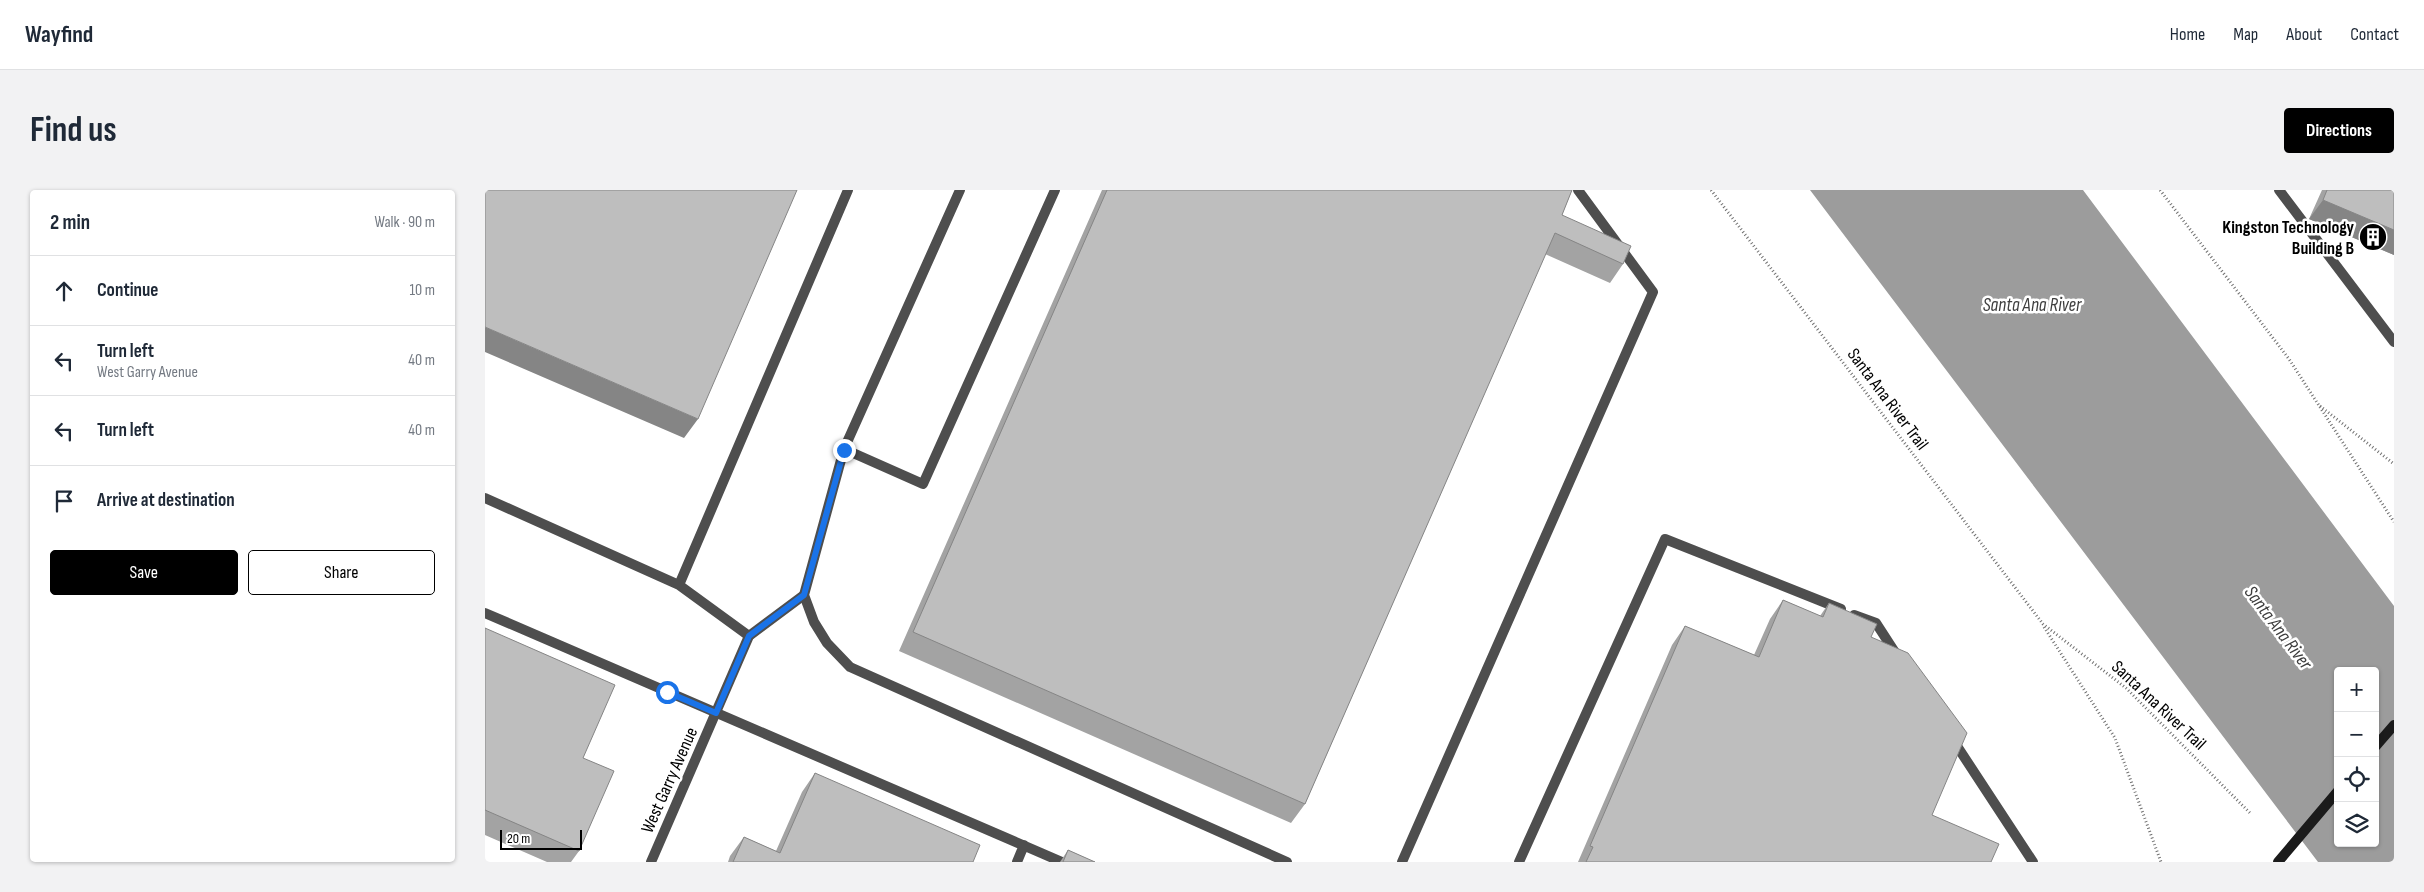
<!DOCTYPE html>
<html lang="en">
<head>
<meta charset="utf-8">
<style>
	body { margin:0; font-family:"Sofia Sans Condensed",sans-serif; background:#f2f2f3; color:#1f2937 }
	.controls { position:absolute; right:15px; bottom:15px; display:grid; overflow:hidden; border-radius:5px; box-shadow:0 1px 4px #0004 }
	.controls button { width:45px; height:45px; display:grid; place-items:center; padding:0; border:0; border-bottom:1px solid #e0e1e3; background:#fff; color:#1f2937; font:25px sans-serif }
	.scale { position:absolute; left:15px; bottom:12px; width:82px; box-sizing:border-box; padding-left:5px; border:2px solid #000; border-top:0; font-size:14px; line-height:18px; white-space:nowrap; color:#000; -webkit-text-stroke:4px #fff; paint-order:stroke }
	.stop { position:absolute; width:15px; height:15px; margin:-11px; border:4px solid #1a73e8; border-radius:50%; background:#fff }
	.stop.end { background:#1a73e8; border-color:#fff; box-shadow:0 1px 5px #0008 }
	.list { margin:0; padding:0; list-style:none }
	h2 { display:flex; justify-content:space-between; align-items:center; height:65px; margin:0; padding:0 20px; font-size:21px }
	h2 small { font-size:16px; font-weight:400; color:#747a83 }
	.list li { display:grid; grid-template-columns:32px 1fr auto; gap:15px; align-items:center; box-sizing:border-box; height:70px; padding:0 20px; border-top:1px solid #e0e1e3 }
	.list b { display:block; font-size:19px; white-space:nowrap }
	.list p { margin:0; font-size:16px; white-space:nowrap; color:#747a83 }
	.list em { font-size:16px; font-style:normal; color:#747a83 }
	.actions { display:flex; gap:10px; padding:15px 20px }
	.actions a { flex:1; padding:11px 0; border:1px solid #000; border-radius:5px; text-align:center; font-size:18px; color:#000 }
	.actions .main { background:#000; color:#fff }
	.icon { flex:none; width:28px; height:28px; fill:none; stroke:currentColor; stroke-width:2; stroke-linecap:round; stroke-linejoin:round }
	.map { position:relative; flex:none; width:1909px; height:672px; overflow:hidden; border-radius:5px }
	header { display:flex; align-items:center; gap:30px; box-sizing:border-box; height:70px; padding:0 25px; background:#fff; border-bottom:1px solid #e0e1e3 }
	header strong { font-size:24px }
	nav { display:flex; gap:28px; margin-inline-start:auto; font-size:18px }
	.intro { display:flex; align-items:center; justify-content:space-between; box-sizing:border-box; height:120px; padding:0 30px }
	h1 { margin:0; font-size:35px }
	.button { padding:12px 22px; border-radius:5px; background:#000; color:#fff; font-size:18px; font-weight:700 }
	main { display:flex; gap:30px; padding:0 30px }
	aside { flex:1; background:#fff; border-radius:5px; box-shadow:0 1px 4px #0004 }
	.map>svg:first-child { display:block }
	.water { fill:#9c9c9c; fill-rule:evenodd }
	.lines { fill:none; stroke-linecap:round; stroke-linejoin:round }
	.path { stroke:#707070; stroke-width:3; stroke-dasharray:1 2.5; stroke-linecap:butt }
	.lane { stroke:#4e4e4e; stroke-width:10 }
	.street { stroke:#4e4e4e; stroke-width:10 }
	.secondary { stroke:#1b1b1b; stroke-width:10 }
	.secondary-bridge { stroke:#1b1b1b; stroke-width:10 }
	.wall { fill:#a3a3a3 }
	.shaded-wall { fill:#858585 }
	.building { fill:#bebebe; stroke:#858585 }
	.route { stroke:#1a73e8; stroke-width:6 }
	.labels { text-anchor:middle; stroke-width:5; stroke-linejoin:round; paint-order:stroke }
	.poi-label { font-size:18px; font-weight:bold; fill:#000; stroke:#fff; text-anchor:end }
	.street-label { font-size:18px; fill:#000; stroke:#fff }
	.water-label { font-size:19px; font-style:italic; fill:#3d3d3d; stroke:#fff }
</style>
</head>
<body>
<header>
<strong>Wayfind</strong>
<nav><a>Home</a><a>Map</a><a>About</a><a>Contact</a></nav>
</header>
<div class="intro"><h1>Find us</h1><a class="button">Directions</a></div>
<main>
<aside>
<h2>2 min<small>Walk · 90 m</small></h2>
<ul class="list">
<li><svg class="icon" aria-label="ahead" viewBox="0 0 24 24"><path d="M12 20V5M6 11l6-6 6 6"/></svg><div><b>Continue</b></div><em>10 m</em></li>
<li><svg class="icon" aria-label="left" viewBox="0 0 24 24"><path d="M17 20v-9H6M10 6l-5 5 5 5"/></svg><div><b>Turn left</b><p>West Garry Avenue</p></div><em>40 m</em></li>
<li><svg class="icon" aria-label="left" viewBox="0 0 24 24"><path d="M17 20v-9H6M10 6l-5 5 5 5"/></svg><div><b>Turn left</b></div><em>40 m</em></li>
<li><svg class="icon" aria-label="arrive" viewBox="0 0 24 24"><path d="M6 21V4h12l-3 4 3 4H6"/></svg><div><b>Arrive at destination</b></div></li>
</ul>
<div class="actions"><a class="main">Save</a><a>Share</a></div>
</aside>
<div class="map">
<svg width="1909" height="672" viewBox="0 0 1909 672">
	<rect width="100%" height="100%" fill="#fff"/>
	<path class="water" d="M1325,0H1598L1909,416V672H1833ZM1853,481H1890V653H1853Z"/>
	<g class="lines">
		<path class="path" d="M1226,0L1558,434L1641,498L1765,623
			M1675,0L1804,169L1909,332
			M1835,216L1909,274
			M1559,437L1630,548L1676,672"/>
		<path class="lane" d="M475,0L359,259L319,405L329,432L342,453L365,477L802,672
			M1794,0L1909,152
			M359,259L438,294L570,0
			M0,308L194,395L264,446
			M194,395L363,0
			M0,423L577,672
			M1369,425L1391,433L1413,467
			M1468,550L1548,672
			M532,672L539,655
			M917,672L1168,102L1093,0
			M1034,672L1180,349L1356,419"/>
		<path class="street" d="M166,672L264,446L319,405"/>
		<path class="secondary" d="M1890,557L1909,535"/>
		<path class="secondary-bridge" d="M1793,672L1853,601"/>
	</g>
	<path class="wall" d="M617,0H1087L1077,25L1138,74L1125,93L1060,64L820,614L806,633L414,461Z
		M1837,0H1909V65L1824,29Z
		M1298,410L1335,426L1344,413L1386,447L1447,625L1506,672H1093L1187,455L1200,436L1269,465L1285,429Z
		M0,438L98,568L94,661L86,672H62L0,645Z
		M330,583L488,672H243L245,666L259,647L291,661L317,602Z
		M583,660L610,672H575Z"/>
	<path class="shaded-wall" d="M1838,10L1909,40V65L1824,29Z
		M0,137L213,229L199,248L0,162Z"/>
	<path class="building" d="M0,0H312L213,229L0,137Z
		M622,0H1087L1077,25L1146,56L1138,74L1070,43L820,614L428,442Z
		M1842,0H1909V40L1838,10Z
		M1298,410L1338,427L1344,413L1392,434L1386,447L1423,463L1482,543L1447,625L1514,654L1506,672H1101L1108,657L1105,656L1200,436L1274,467Z
		M0,438L130,495L98,568L129,581L94,661L0,620Z
		M330,583L495,655L488,672H248L259,647L295,663Z
		M583,660L610,672H578Z"/>
	<g class="lines">
		<path class="route" d="M182,502L231,523L264,446L319,405L359,260"/>
	</g>
	<defs>
		<symbol id="building-disc" viewBox="-11 -11 22 22"><circle r="9.5" fill="#000" stroke="#fff"/><path d="M-4-6H4V6H1V3H-1V6H-4ZM-2.5-4.3h1.7v1.8h-1.7ZM.8-4.3h1.7v1.8H.8ZM-2.5-1h1.7V.8h-1.7ZM.8-1h1.7V.8H.8Z" fill="#fff"/></symbol>
	</defs>
	<g fill-rule="evenodd">
		<use href="#building-disc" x="1872" y="31" width="32" height="32"/>
	</g>
	<g class="labels">
		<g class="poi-label">
			<text x="1869" y="43">Kingston Technology<tspan x="1869" dy="21">Building B</tspan></text>
		</g>
		<g class="street-label">
			<text transform="translate(1403 209) rotate(53)" y="6">Santa Ana River Trail</text>
			<text transform="translate(1674 515) rotate(43)" y="6">Santa Ana River Trail</text>
			<text transform="translate(184 590) rotate(-66)" y="6">West Garry Avenue</text>
		</g>
		<g class="water-label">
			<text x="1547" y="121">Santa Ana River</text>
			<text transform="translate(1794 437) rotate(53)" y="7">Santa Ana River</text>
		</g>
	</g>
</svg>
<div class="controls">
<button>+</button>
<button>−</button>
<button><svg class="icon" aria-label="locate" viewBox="0 0 24 24"><circle cx="12" cy="12" r="6"/><path d="M12 2v4M12 18v4M2 12h4M18 12h4"/></svg></button>
<button><svg class="icon" aria-label="layers" viewBox="0 0 24 24"><path d="M12 4l9 5-9 5-9-5zM3 14l9 5 9-5"/></svg></button>
</div>
<div class="scale">20 m</div>
<div class="stop" style="left:182px;top:502px"></div>
<div class="stop end" style="left:359px;top:260px"></div>
</div>
</main>
</body>
</html>
